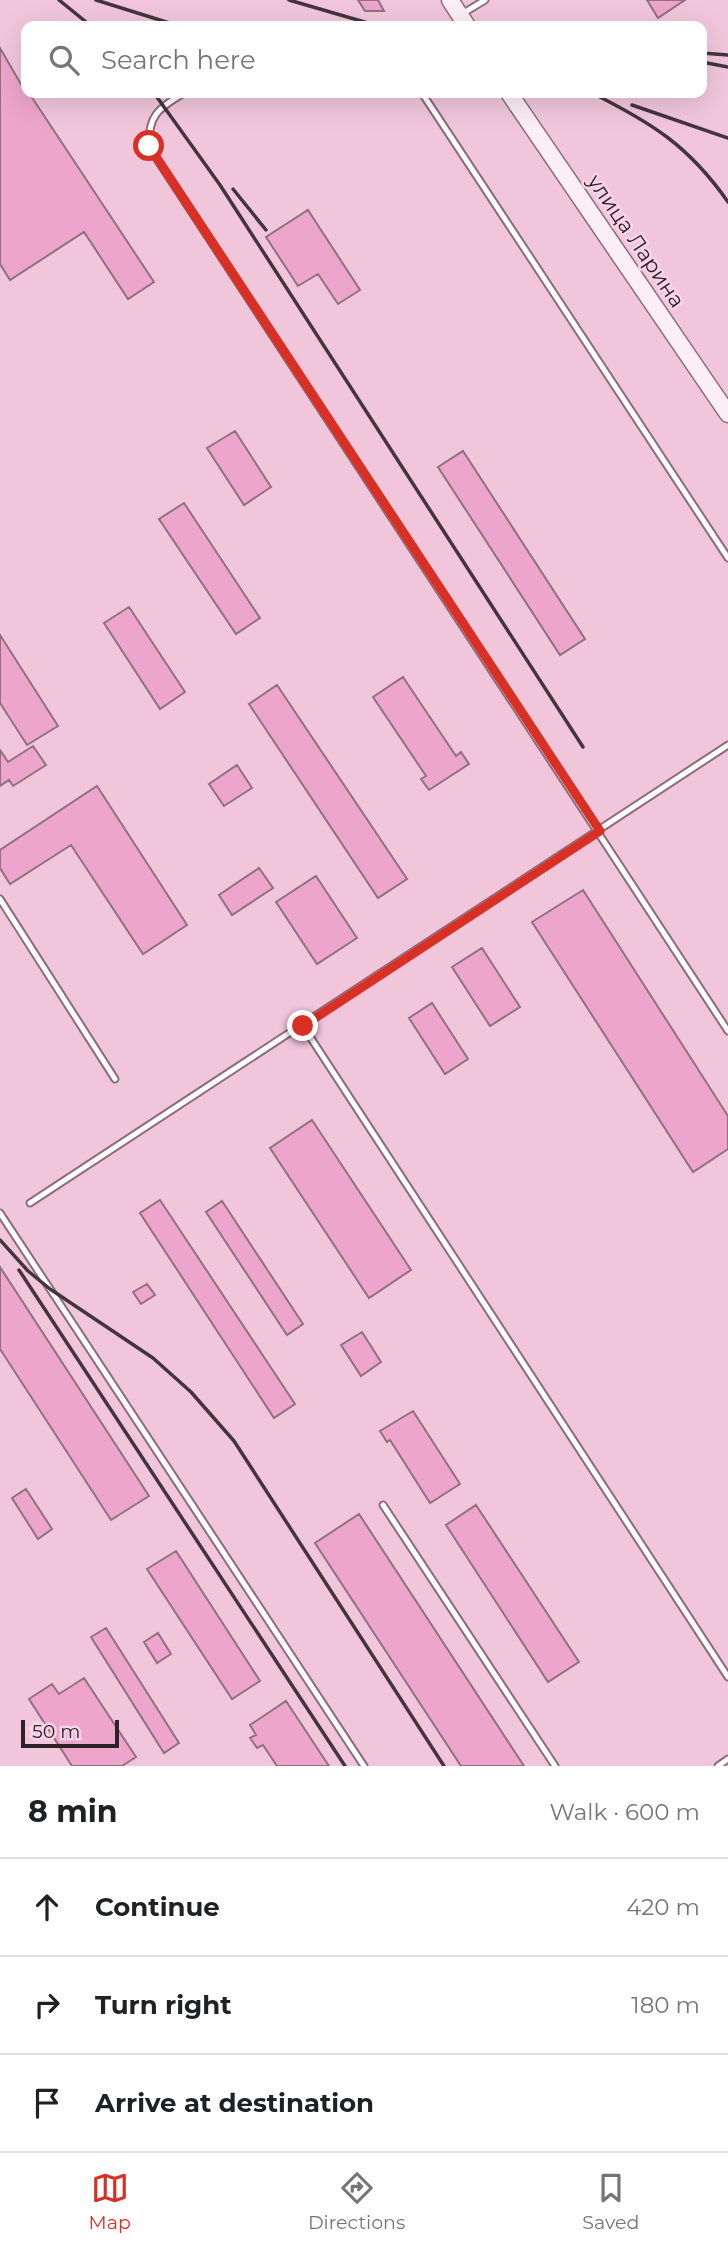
<!DOCTYPE html>
<html lang="en">
<head>
<meta charset="utf-8">
<style>
	body { margin:0; font-family:Montserrat,sans-serif; background:#f6f6f6; color:#202124 }
	.scale { position:absolute; left:21px; bottom:18px; width:98px; box-sizing:border-box; padding-left:7px; border:4px solid #2e2128; border-top:0; font-size:19px; line-height:24px; white-space:nowrap; color:#2e2128; -webkit-text-stroke:5px #f6d3e5; paint-order:stroke }
	.stop { position:absolute; width:21px; height:21px; margin:-16px; border:5px solid #d93025; border-radius:50%; background:#fff }
	.stop.end { background:#d93025; border-color:#fff; box-shadow:0 2px 7px #0008 }
	.list { margin:0; padding:0; list-style:none }
	h2 { display:flex; justify-content:space-between; align-items:center; height:91px; margin:0; padding:0 28px; font-size:30px }
	h2 small { font-size:23px; font-weight:400; color:#757577 }
	.list li { display:grid; grid-template-columns:46px 1fr auto; gap:21px; align-items:center; box-sizing:border-box; height:98px; padding:0 28px; border-top:2px solid #e0e0e0 }
	.list b { display:block; font-size:26px; white-space:nowrap }
	.list em { font-size:23px; font-style:normal; color:#757577 }
	.icon { flex:none; width:38px; height:38px; fill:none; stroke:currentColor; stroke-width:2; stroke-linecap:round; stroke-linejoin:round }
	.map { position:relative; flex:none; width:728px; height:1766px; overflow:hidden }
	.search { position:absolute; background:#fff; box-shadow:0 7px 28px #0002; left:21px; right:21px; top:21px; height:77px; display:flex; align-items:center; gap:18px; box-sizing:border-box; padding:0 24px; border-radius:14px; color:#757577; font-size:26px }
	.sheet { height:385px; background:#fff }
	nav { display:flex; justify-content:space-around; align-items:center; box-sizing:border-box; height:98px; border-top:2px solid #e0e0e0; background:#fff; font-size:19px; color:#757577 }
	nav a { display:grid; justify-items:center; gap:4px }
	nav .on { color:#d93025 }
	.map>svg:first-child { display:block }
	.built { fill:#f1c6db; fill-rule:evenodd }
	.building { fill:#eda5cb; stroke:#917181; stroke-width:2 }
	.lines { fill:none; stroke-linecap:round; stroke-linejoin:round }
	.lane-casing { stroke:#8b6c7b; stroke-width:9 }
	.secondary-casing { stroke:#8b6c7b; stroke-width:19 }
	.lane { stroke:#fff; stroke-width:5 }
	.secondary { stroke:#fceef5; stroke-width:16 }
	.rail { stroke:#44353d; stroke-width:3.5 }
	.route { stroke:#d93025; stroke-width:9 }
	.labels { text-anchor:middle; stroke-width:5; stroke-linejoin:round; paint-order:stroke }
	.street-label { font-size:21px; fill:#2e2128; stroke:#f6d3e5 }
</style>
</head>
<body>
<div class="map">
<svg width="728" height="1766" viewBox="0 0 728 1766">
	<rect width="100%" height="100%" fill="#f6d3e5"/>
	<path class="built" d="M0,0H728V1766H0ZM26,26H702V93H26Z"/>
	<path class="building" d="M358,0H378L384,11H365Z
		M647,0H685L658,18Z
		M0,48L26,93H29L154,282L128,299L84,232L10,280L0,264Z
		M308,210L360,290L338,304L318,274L298,286L266,237Z
		M235,431L271,487L244,505L207,448Z
		M463,451L585,639L560,655L438,467Z
		M184,503L260,618L236,634L159,519Z
		M129,607L185,692L160,709L104,623Z
		M0,635L58,726L27,745L0,703Z
		M403,677L456,756L461,752L469,764L429,790L421,779L426,776L373,697Z
		M277,685L407,879L378,898L249,704Z
		M33,746L46,765L13,786L9,780L0,786V750L8,762Z
		M237,765L252,788L224,806L209,784Z
		M97,786L187,925L143,954L71,845L10,884L0,868V850Z
		M259,868L273,888L232,915L219,895Z
		M316,876L357,938L317,964L276,902Z
		M583,890L728,1116V1149L693,1172L532,922Z
		M482,948L520,1007L490,1026L452,967Z
		M432,1003L468,1059L445,1074L409,1018Z
		M312,1120L411,1270L369,1298L270,1148Z
		M160,1200L295,1404L274,1418L140,1213Z
		M222,1201L303,1324L287,1335L206,1212Z
		M0,1267L149,1496L111,1520L0,1349Z
		M147,1284L155,1295L141,1304L133,1292Z
		M362,1332L381,1362L361,1376L341,1345Z
		M413,1411L460,1484L430,1503L390,1440L387,1442L380,1431Z
		M26,1489L52,1529L38,1539L12,1498Z
		M476,1505L579,1662L548,1682L446,1525Z
		M359,1514L524,1766H461L315,1543Z
		M176,1551L260,1681L232,1699L147,1569Z
		M106,1628L179,1743L164,1753L91,1637Z
		M158,1633L171,1654L157,1663L144,1642Z
		M84,1678L136,1757L122,1766H72L29,1699L52,1684L59,1694Z
		M286,1701L329,1766H277L263,1745L257,1748L250,1738L256,1735L250,1725Z"/>
	<g class="lines">
		<defs>
			<path id="lane" d="M462,14L485,0
				M184,93C158,109 148,115 149,147L728,1031
				M422,93L728,558
				M0,899L115,1079
				M303,1026L728,1677
				M30,1203L728,745
				M0,1213L364,1766
				M383,1505L555,1766
				M718,1766L728,1759"/>
			<path id="secondary" d="M450,0L467,26
				M509,93L728,414"/>
		</defs>
		<use href="#lane" class="lane-casing"/>
		<use href="#secondary" class="secondary-casing"/>
		<use href="#lane" class="lane"/>
		<use href="#secondary" class="secondary"/>
		<path class="rail" d="M59,0L91,26
			M96,0L179,26
			M289,0L368,23L393,26
			M702,53L728,55
			M702,62L728,67
			M154,93L220,185L583,747
			M592,93C652,123 689,146 728,202
			M632,105L728,138
			M233,189L266,230
			M0,1240L28,1271L50,1289L153,1358L191,1392L234,1441L444,1766
			M19,1270L345,1766"/>
	</g>
	<g class="lines">
		<path class="route" d="M149,146L600,831L303,1026"/>
	</g>
	<g class="labels">
		<g class="street-label">
			<text transform="translate(636 241) rotate(56)" y="7">улица Ларина</text>
		</g>
	</g>
</svg>
<div class="scale">50 m</div>
<div class="stop" style="left:149px;top:146px"></div>
<div class="stop end" style="left:303px;top:1026px"></div>
<div class="search"><svg class="icon" aria-label="search" viewBox="0 0 24 24"><circle cx="10" cy="10" r="6"/><path d="M15 15l6 6"/></svg>Search here</div>
</div>
<section class="sheet">
<h2>8 min<small>Walk · 600 m</small></h2>
<ul class="list">
<li><svg class="icon" aria-label="ahead" viewBox="0 0 24 24"><path d="M12 20V5M6 11l6-6 6 6"/></svg><div><b>Continue</b></div><em>420 m</em></li>
<li><svg class="icon" aria-label="right" viewBox="0 0 24 24"><path d="M7 20v-9h11M14 6l5 5-5 5"/></svg><div><b>Turn right</b></div><em>180 m</em></li>
<li><svg class="icon" aria-label="arrive" viewBox="0 0 24 24"><path d="M6 21V4h12l-3 4 3 4H6"/></svg><div><b>Arrive at destination</b></div></li>
</ul>
</section>
<nav>
<a class="on"><svg class="icon" aria-label="map" viewBox="0 0 24 24"><path d="M3 6l6-2 6 2 6-2v14l-6 2-6-2-6 2zM9 4v14M15 6v14"/></svg>Map</a>
<a><svg class="icon" aria-label="directions" viewBox="0 0 24 24"><path d="M12 3l9 9-9 9-9-9zM9 14v-3h6M13 9l2 2-2 2"/></svg>Directions</a>
<a><svg class="icon" aria-label="saved" viewBox="0 0 24 24"><path d="M7 4h10v16l-5-4-5 4z"/></svg>Saved</a>
</nav>
</body>
</html>
